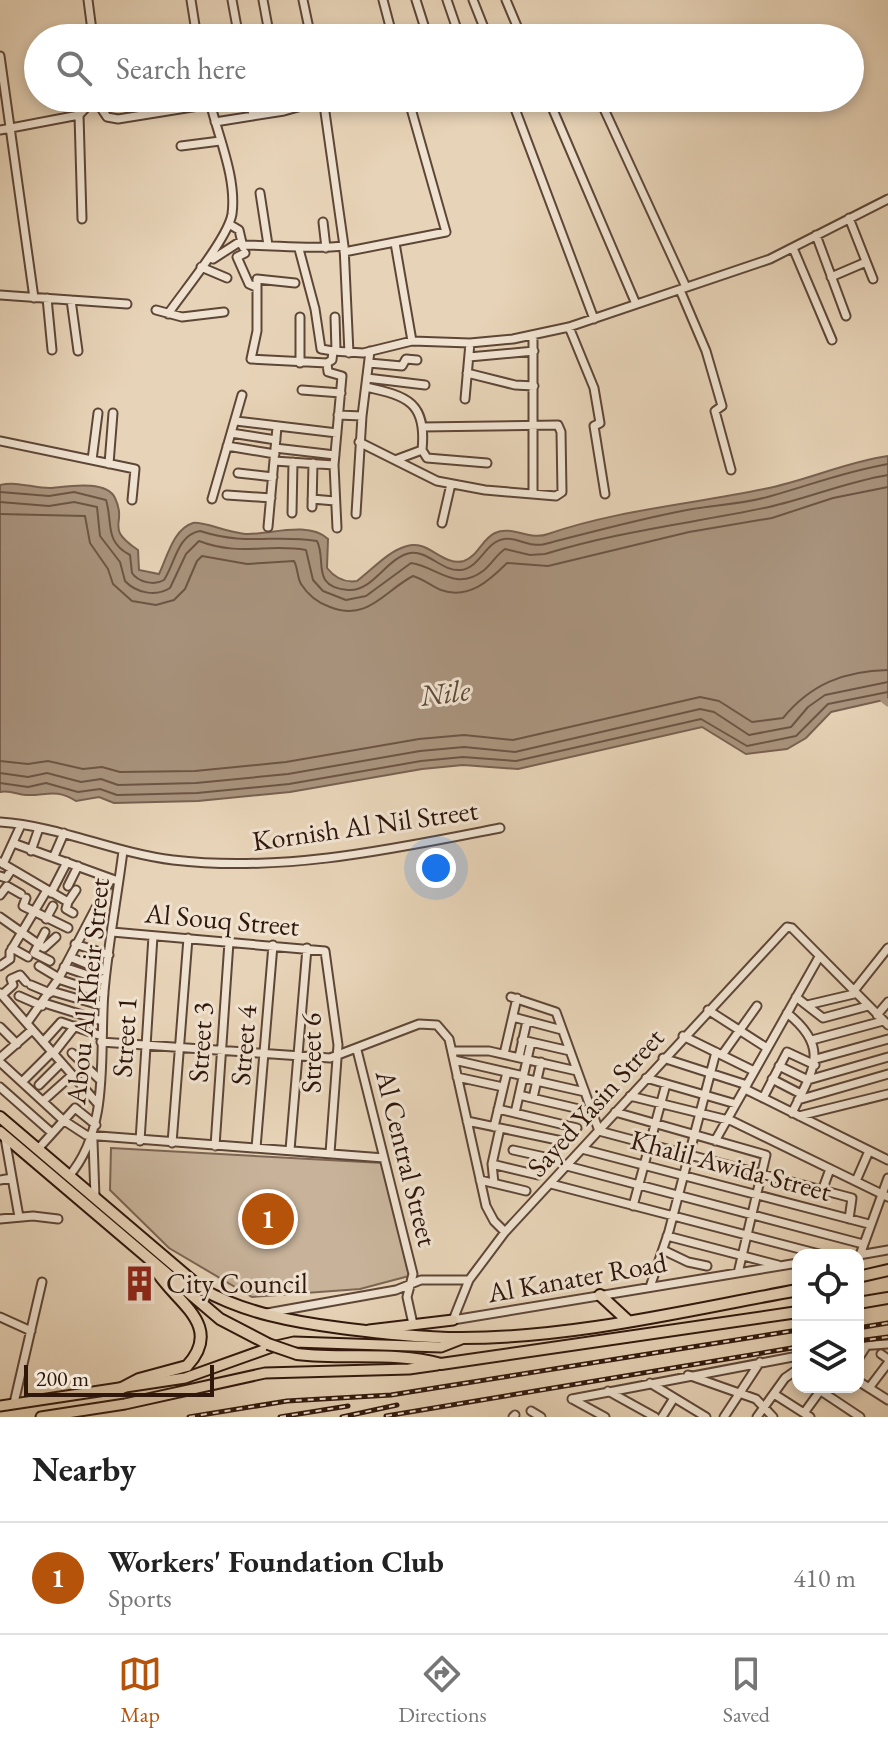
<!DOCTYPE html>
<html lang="en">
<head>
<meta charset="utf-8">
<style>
	body { margin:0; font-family:"EB Garamond",serif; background:#f6f6f6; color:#222 }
	.controls { position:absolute; right:24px; bottom:24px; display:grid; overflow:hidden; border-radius:16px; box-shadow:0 4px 12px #0003 }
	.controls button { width:72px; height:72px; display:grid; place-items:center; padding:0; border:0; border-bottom:2px solid #e0e0e0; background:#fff; color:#222; font:40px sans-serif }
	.scale { position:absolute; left:24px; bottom:20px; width:190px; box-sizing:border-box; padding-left:8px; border:4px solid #30170c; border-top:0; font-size:22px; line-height:28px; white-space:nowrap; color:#30170c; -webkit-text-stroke:6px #efe2d0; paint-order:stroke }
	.you { position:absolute; left:436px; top:868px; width:28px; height:28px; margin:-20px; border:6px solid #fff; border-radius:50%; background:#1a73e8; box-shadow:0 0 0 12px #1a73e833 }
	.badge { display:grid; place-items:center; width:52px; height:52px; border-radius:50%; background:#b45309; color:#fff; font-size:26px; font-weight:700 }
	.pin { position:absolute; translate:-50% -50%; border:4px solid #fff; box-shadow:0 2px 8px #0006 }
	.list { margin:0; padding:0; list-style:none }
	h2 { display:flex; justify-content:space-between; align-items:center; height:104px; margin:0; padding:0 32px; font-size:34px }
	h2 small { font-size:26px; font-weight:400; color:#767676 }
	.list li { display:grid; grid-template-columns:52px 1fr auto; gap:24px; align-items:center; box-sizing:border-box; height:112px; padding:0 32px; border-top:2px solid #e0e0e0 }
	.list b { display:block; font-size:30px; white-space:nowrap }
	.list p { margin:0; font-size:26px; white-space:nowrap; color:#767676 }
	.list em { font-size:26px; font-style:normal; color:#767676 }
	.icon { flex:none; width:44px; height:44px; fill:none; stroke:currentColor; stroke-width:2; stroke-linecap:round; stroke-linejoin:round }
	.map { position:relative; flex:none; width:888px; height:1417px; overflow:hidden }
	.search { position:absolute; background:#fff; box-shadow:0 4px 12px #0003; left:24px; right:24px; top:24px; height:88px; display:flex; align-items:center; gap:20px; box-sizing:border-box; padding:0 28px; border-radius:44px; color:#767676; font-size:30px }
	.sheet { height:216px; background:#fff }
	nav { display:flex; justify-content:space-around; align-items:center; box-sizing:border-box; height:112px; border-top:2px solid #e0e0e0; background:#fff; font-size:22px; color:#767676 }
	nav a { display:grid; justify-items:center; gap:4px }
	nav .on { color:#b45309 }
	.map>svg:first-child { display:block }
	.green { fill:#c8b39a; stroke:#7c6553; stroke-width:2 }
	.water { fill:#a9937d; stroke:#796150; stroke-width:2 }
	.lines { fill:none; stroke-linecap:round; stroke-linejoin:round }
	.shore { stroke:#6c5544; stroke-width:2 }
	.canal { stroke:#a9937d; stroke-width:7 }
	.minor-casing { stroke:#5e4637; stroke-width:11 }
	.major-casing { stroke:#30170c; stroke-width:13 }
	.highway-casing { stroke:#30170c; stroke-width:14 }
	.minor { stroke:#efe2d0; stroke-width:7 }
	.major { stroke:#e7d3b7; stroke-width:9 }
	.highway { stroke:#e7d3b7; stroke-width:10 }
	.rail-casing { stroke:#30170c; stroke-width:5 }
	.rail { stroke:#efe2d0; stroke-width:2; stroke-dasharray:6; stroke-linecap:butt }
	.highway-bridge-casing { stroke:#30170c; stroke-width:14; stroke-linecap:butt }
	.highway-bridge { stroke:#e7d3b7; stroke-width:10 }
	.labels { text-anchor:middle; stroke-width:6; stroke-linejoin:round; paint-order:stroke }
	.street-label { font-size:28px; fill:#30170c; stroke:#efe2d0 }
	.poi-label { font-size:28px; fill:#30170c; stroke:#efe2d0; text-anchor:start }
	.water-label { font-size:30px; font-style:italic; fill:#604939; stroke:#efe2d0 }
</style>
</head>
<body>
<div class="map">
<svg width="888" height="1417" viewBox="0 0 888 1417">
	<rect width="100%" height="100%" fill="#e7d3b7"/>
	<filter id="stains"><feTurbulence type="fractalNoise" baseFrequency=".0025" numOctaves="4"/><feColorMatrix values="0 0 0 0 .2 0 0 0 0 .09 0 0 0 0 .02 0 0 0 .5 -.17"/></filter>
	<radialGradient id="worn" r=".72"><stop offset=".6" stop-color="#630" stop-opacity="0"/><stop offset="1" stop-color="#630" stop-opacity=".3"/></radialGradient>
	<path class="green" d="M111,1148L383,1163L409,1276L360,1289L252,1297L169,1248L110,1190Z"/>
	<path class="water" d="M888,456V699L831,712L806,738L787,749L746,754L702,727L518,769L463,765L422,769L290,792L198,801L114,803L99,797L76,801C55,788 46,796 26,795C16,794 10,790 0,792V485C18,481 32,488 50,488C65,487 106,479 115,498C128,526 103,526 138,550L139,570L159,574C167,558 173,529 193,523C202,521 233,534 248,534C271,534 309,521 328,539L327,568C335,578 344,583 357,581C373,569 388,551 407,546C428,539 443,567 464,561C478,556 482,539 495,533C512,525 530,541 548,534C617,510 693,504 764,489C806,481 845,462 888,456Z"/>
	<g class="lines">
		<path class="shore" d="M0,492L49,496L74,492L106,500C113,522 104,542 130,555L132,573C138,582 154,586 164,580C175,564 177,535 200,531C247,546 273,534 317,541C327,560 310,587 348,590C373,592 386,558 410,553C428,550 442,572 461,570C481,567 485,542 504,539C517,537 530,548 545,544C592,532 639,519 687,510C714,505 744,504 771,496C810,485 847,471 888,464
			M0,502L49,506L74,502L97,507L100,536L120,562L125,581C136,593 156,597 170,588L186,554L199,541C241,557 267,543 306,550L313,580L323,591L346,600L366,596L411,563C438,567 455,592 483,571C491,565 496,555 505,549L530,555L545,554C618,531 694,523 769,507C809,498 846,482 888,475
			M0,514L85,516L90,543L108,569L113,584L132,601L156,605L174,600L185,589L197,561L202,556L247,564L294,561C298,568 297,577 301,584C308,595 318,603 330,607C368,622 384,591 413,576C423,579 432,586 441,590C469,600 490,580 507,563L548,566L689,532L772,518L833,498L888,487
			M0,761L28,764L48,761L83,769L102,767L120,772L195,771L286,762L419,739L464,735L513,740L700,697L719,701L752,722L783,718C811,684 844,671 888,670
			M0,773L28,777L47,773L81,782L101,779L118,785L196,783L288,774L420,751L464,747L515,752L700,709L714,712L749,735L791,727L808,707L825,695L888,682
			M0,783L28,787L46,783L78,792L100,789L117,795L197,793L289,784L421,761L463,757L516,761L701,719L747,746L796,736L828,704L888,692"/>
		<path class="canal" d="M884,700L888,703"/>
		<defs>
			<path id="minor" d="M88,0L93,38
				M191,0L197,38
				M232,0L239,38
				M263,0L270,38
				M303,0L311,38
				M383,0L393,38
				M416,0L428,38
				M447,0L460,38
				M473,0L488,38
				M506,0L522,38
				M0,56L34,298
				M250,98L253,116
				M282,98L284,111
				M323,98L344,246L349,353
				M511,98L594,319
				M548,98L636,304
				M599,98L686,287
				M95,99L107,117L118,119L211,104
				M79,115L82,219
				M215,122L284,111L330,98
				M0,130L79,115L95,98
				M181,146L220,141
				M260,193L268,245
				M849,218L873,279
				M323,222L326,248
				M229,224L239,230L243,247
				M816,235L846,316
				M395,243L412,341
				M242,245C277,245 310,250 344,246
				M793,248L832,340
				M299,249L315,309L321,349L333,351
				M344,252L446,232L408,98
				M245,253L237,257L249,284L256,287
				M213,259L241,241
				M201,267L227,278
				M831,277L866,262
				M295,283L257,279V331L251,359L327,363L332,360L333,351L363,353L412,341L470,343L513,339L569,327L770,259L888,199
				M680,290L706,351L722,406L715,411L731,470
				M0,295L127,304
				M47,298L52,350
				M71,300L78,351
				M156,310L182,317L224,312
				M168,314C183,292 228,238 232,214C237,177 217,134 209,98
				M335,317L336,351
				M569,327L594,388L600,423L594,426L605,494
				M469,357L534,351
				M300,363V317
				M327,363L328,372L342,376L334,465L337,528
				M369,363L402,366L406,359L417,360
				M467,373L515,385L534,386
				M367,378L425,385
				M366,387C407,396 427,402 422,450L395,460
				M302,390L341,393
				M465,399L470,343
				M338,415L362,416
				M236,421L337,433
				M231,433L276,440
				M0,441L135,469L132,500
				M359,442L437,481L485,490L556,496L562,492L561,432L558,425L422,427
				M227,446L275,454
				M275,448L335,455
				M422,450L427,458L487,463
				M92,460L98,413
				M274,461L334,465
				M109,464L113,413
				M238,473L273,477
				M533,492V335
				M227,495L271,498
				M212,499L242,395
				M312,499L335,501
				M312,507L313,463
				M292,513L293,462
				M356,514L362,416L370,351
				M442,523L451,484
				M268,527L277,427
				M0,822C60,826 114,853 173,860C282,873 393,849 500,828
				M13,843L115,880
				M31,851L39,828
				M54,856L64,833
				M0,862L68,902L76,890
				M3,864L21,825
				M0,876L6,878L12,869
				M68,886L78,866
				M51,893L67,862
				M0,895L7,886L21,894
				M26,898L23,906L68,928
				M68,902L66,909L73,913
				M0,917L44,948L56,937
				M46,919L53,906
				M45,932L34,953L50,961
				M112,932L325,951L338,1045L330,1153
				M75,944L109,955
				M12,948L28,957
				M70,957L106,972
				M0,966L10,959V952L47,890
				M39,966L59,978
				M64,967L105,981
				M58,979L104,994
				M31,985L50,993
				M51,991L103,1006
				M853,992L888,948
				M0,993L98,1104
				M2,995L13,985L11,979L20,975L26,982
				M19,996L42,1006
				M511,997L556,1012L599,1131L852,1198L849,1219
				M796,997L823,1018L868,1006
				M44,1003L102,1021
				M807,1005L854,994
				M708,1010L767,1048
				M787,1013C831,1048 813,1070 792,1113
				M877,1015L888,1002
				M513,1017L562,1030
				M27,1023L59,978L111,879
				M0,1027L17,1044
				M683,1036L754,1071
				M522,1040L570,1051
				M812,1040L883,1021
				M43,1042L61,1022L102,1036
				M101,1042L330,1058L419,1024L437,1025L449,1039L486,1206L494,1221L505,1232
				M357,1050L413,1274L407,1297L413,1324
				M452,1051H489L577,1071
				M72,1053L99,1079
				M53,1054L75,1026
				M504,1054L517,998
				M722,1055L757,1006
				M519,1057L527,1021
				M0,1058L32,1030
				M663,1058L747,1085
				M816,1059L888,1039
				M454,1060L524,1076
				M0,1062L63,1120L86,1135L384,1158
				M779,1066L808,1080L888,1057
				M457,1077L503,1087
				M523,1078L585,1092
				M646,1078L736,1104
				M772,1079L801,1094
				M22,1082L52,1052
				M39,1085L61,1063
				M0,1087L52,1133
				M745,1089L888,1160
				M519,1095L592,1112
				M630,1096L732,1121L888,1197
				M533,1098L541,1062
				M763,1098L787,1052L815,1065
				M798,1100L888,1074
				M43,1101L72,1075
				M498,1109L577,1128
				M615,1112L766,1155L738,1273
				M515,1113L531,1042
				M799,1116L888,1094
				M467,1121L567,1142
				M494,1127L507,1072
				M5,1138L19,1217
				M93,1141L95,1197
				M140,1141L153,936
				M715,1141L819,957
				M172,1143L188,938
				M215,1146L229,942
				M256,1148L273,945
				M38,1149L75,1108L96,1125
				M582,1149L869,1224
				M290,1150L307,948
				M513,1150L545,1157
				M492,1164L538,1175
				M567,1166L863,1244
				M69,1176C111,1127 99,1053 104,992C108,945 117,898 123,851
				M0,1180L12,1178
				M480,1180L526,1191
				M856,1181L869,1151
				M494,1183L492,1164L500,1128
				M551,1184L823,1255
				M822,1191L830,1169
				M633,1206L666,1084
				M0,1219L33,1216L58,1219
				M667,1236L778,1265
				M663,1250L688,1262L707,1266
				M859,1255L888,1250
				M860,1255L888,1178
				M798,1263L453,1320L469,1280L505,1232L787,927L792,928L888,1025
				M650,1287L669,1231L716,1052
				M267,1313L396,1290L421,1280H469
				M0,1317L31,1331
				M858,1346L888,1344
				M881,1354L888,1359
				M858,1359L867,1345
				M688,1375L756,1399L773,1417
				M858,1381L888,1400
				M650,1383L706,1417
				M815,1387L860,1417
				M869,1388L888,1363
				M608,1391L655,1417
				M774,1394L810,1417
				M572,1399L798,1356
				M572,1399L605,1417
				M14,1403L42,1282
				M531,1411L541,1417
				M804,1413L820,1391
				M513,1417L515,1415
				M662,1417L674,1398
				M724,1417L760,1362
				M757,1417L785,1378L798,1369"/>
			<path id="major" d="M369,1330L453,1320
				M0,1406L185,1378L272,1347L294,1342L441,1347L464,1338
				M41,1417L125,1404L265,1373L409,1369L437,1365"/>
			<path id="highway" d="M0,1117L202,1289C244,1313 294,1322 341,1328C381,1333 422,1338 462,1338C574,1338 688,1310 798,1290
				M0,1132L220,1319L268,1344
				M858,1277L888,1270
				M600,1295L627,1320
				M858,1303L888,1298
				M297,1354C345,1360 394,1351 441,1364L798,1312
				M118,1390L139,1379L187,1366C227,1323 169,1299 153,1265"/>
		</defs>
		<use href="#minor" class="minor-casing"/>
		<use href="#major" class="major-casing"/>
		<use href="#highway" class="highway-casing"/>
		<use href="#minor" class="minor"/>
		<use href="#major" class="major"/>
		<use href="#highway" class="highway"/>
		<defs>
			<path id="rail" d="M858,1328L888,1323
				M858,1341L888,1337
				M386,1416L798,1347
				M189,1417L287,1401L391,1395L798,1330
				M280,1417L348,1406
				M342,1417L397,1405"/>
		</defs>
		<use href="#rail" class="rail-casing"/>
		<use href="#rail" class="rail"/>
		<defs>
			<path id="highway-bridge" d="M268,1344L297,1354"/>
		</defs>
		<use href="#highway-bridge" class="highway-bridge-casing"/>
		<use href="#highway-bridge" class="highway-bridge"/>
	</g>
	<defs>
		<symbol id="building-bare" viewBox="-9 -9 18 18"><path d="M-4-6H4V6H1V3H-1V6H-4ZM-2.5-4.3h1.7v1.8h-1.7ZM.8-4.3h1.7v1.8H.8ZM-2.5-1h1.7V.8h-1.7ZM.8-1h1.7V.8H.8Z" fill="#8f2418" stroke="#efe2d0" stroke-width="2.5" paint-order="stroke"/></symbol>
	</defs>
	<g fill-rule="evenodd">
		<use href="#building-bare" x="114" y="1258" width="51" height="51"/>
	</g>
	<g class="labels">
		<g class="street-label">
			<text transform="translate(365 825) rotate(-8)" y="10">Kornish Al Nil Street</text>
			<text transform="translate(222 919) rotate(5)" y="10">Al Souq Street</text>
			<text transform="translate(87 991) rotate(-84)" y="10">Abou Al Kheir Street</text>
			<text transform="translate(124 1037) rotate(-86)" y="10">Street 1</text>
			<text transform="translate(200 1042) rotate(-86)" y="10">Street 3</text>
			<text transform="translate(243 1045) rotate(-85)" y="10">Street 4</text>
			<text transform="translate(311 1053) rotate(-90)" y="10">Street 6</text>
			<text transform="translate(595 1102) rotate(-48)" y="10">Sayed Yasin Street</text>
			<text transform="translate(407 1158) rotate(76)" y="10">Al Central Street</text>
			<text transform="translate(731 1165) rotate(15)" y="10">Khalil Awida Street</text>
			<text transform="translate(577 1277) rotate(-10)" y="10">Al Kanater Road</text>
		</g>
		<g class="poi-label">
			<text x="166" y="1293">City Council</text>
		</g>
		<g class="water-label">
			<text transform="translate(445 693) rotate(-7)" y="10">Nile</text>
		</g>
	</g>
	<rect width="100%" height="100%" filter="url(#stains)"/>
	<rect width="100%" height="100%" fill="url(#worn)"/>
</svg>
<div class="controls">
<button><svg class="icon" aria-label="locate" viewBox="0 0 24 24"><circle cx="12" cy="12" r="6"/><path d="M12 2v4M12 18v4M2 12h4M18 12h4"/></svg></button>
<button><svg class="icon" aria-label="layers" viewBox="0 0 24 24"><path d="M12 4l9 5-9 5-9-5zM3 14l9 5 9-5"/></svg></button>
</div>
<div class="scale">200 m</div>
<div class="you"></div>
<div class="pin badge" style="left:268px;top:1219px">1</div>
<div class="search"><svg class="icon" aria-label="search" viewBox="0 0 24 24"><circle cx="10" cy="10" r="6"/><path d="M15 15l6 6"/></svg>Search here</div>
</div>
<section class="sheet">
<h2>Nearby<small></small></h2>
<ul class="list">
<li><span class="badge">1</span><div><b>Workers' Foundation Club</b><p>Sports</p></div><em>410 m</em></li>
</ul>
</section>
<nav>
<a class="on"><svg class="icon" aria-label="map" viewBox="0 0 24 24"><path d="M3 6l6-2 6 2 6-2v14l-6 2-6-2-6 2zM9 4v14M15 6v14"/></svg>Map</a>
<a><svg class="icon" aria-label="directions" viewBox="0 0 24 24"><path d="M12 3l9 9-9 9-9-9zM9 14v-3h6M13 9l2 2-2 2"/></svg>Directions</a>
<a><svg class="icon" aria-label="saved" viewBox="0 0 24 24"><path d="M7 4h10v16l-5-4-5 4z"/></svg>Saved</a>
</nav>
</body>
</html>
